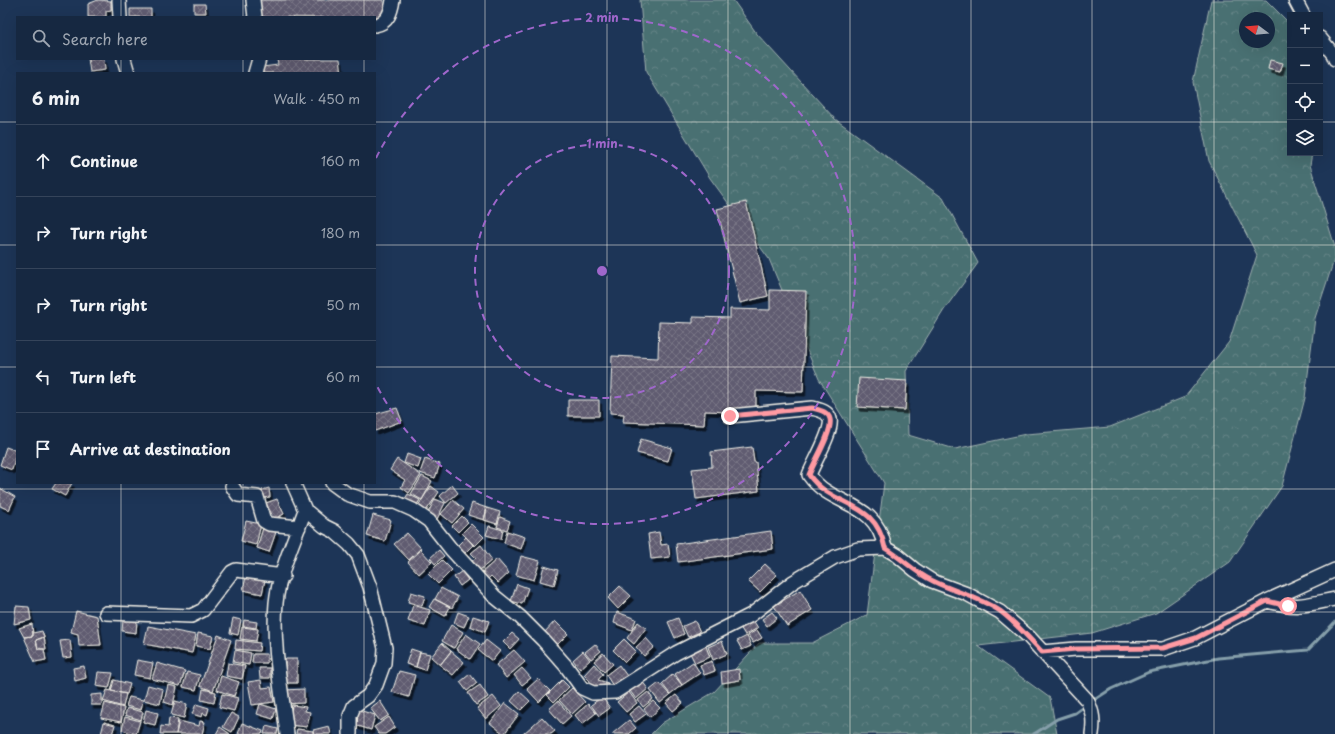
<!DOCTYPE html>
<html lang="en">
<head>
<meta charset="utf-8">
<style>
	body { margin:0; font-family:"Playpen Sans",sans-serif; background:#23344c; color:#f1f3f6 }
	.controls { position:absolute; right:12px; top:12px; display:grid; overflow:hidden; border-radius:0px; box-shadow:0 4px 16px #0002 }
	.controls button { width:36px; height:36px; display:grid; place-items:center; padding:0; border:0; border-bottom:1px solid #35445a; background:#162841; color:#f1f3f6; font:20px sans-serif }
	.compass { position:absolute; left:1239px; top:12px; width:36px; height:36px; border-radius:50%; background:#162841; box-shadow:0 4px 16px #0002; rotate:286deg }
	.stop { position:absolute; width:12px; height:12px; margin:-9px; border:3px solid #ff9aa2; border-radius:50%; background:#fff }
	.stop.end { background:#ff9aa2; border-color:#fff; box-shadow:0 1px 4px #0008 }
	.list { margin:0; padding:0; list-style:none }
	h2 { display:flex; justify-content:space-between; align-items:center; height:52px; margin:0; padding:0 16px; font-size:17px }
	h2 small { font-size:13px; font-weight:400; color:#9ea6b1 }
	.list li { display:grid; grid-template-columns:26px 1fr auto; gap:12px; align-items:center; box-sizing:border-box; height:72px; padding:0 16px; border-top:1px solid #35445a }
	.list b { display:block; font-size:15px; white-space:nowrap }
	.list em { font-size:13px; font-style:normal; color:#9ea6b1 }
	.icon { flex:none; width:22px; height:22px; fill:none; stroke:currentColor; stroke-width:2; stroke-linecap:round; stroke-linejoin:round }
	.map { position:relative; flex:none; width:1335px; height:734px; overflow:hidden }
	.search { position:absolute; background:#162841; box-shadow:0 4px 16px #0002; left:16px; top:16px; width:360px; height:44px; display:flex; align-items:center; gap:10px; box-sizing:border-box; padding:0 14px; border-radius:0px; color:#9ea6b1; font-size:15px }
	.panel { position:absolute; background:#162841; box-shadow:0 4px 16px #0002; left:16px; top:72px; width:360px; height:412px; border-radius:0px }
	.map>svg:first-child { display:block }
	.forest { fill:url(#forest-crowns); stroke:#9eb0ad; fill-rule:evenodd }
	.lines { fill:none; stroke-linecap:round; stroke-linejoin:round }
	.stream { stroke:#869faa; stroke-width:3 }
	.building { fill:url(#building-cross-hatch); stroke:#f4f1e8; filter:url(#shadow) }
	.minor-casing { stroke:#f4f1e8; stroke-width:16 }
	.minor { stroke:#1d3557; stroke-width:13 }
	.route { stroke:#ff9aa2; stroke-width:5 }
	.grid { fill:none; stroke:#f4f1e8; stroke-width:1; stroke-opacity:0.55 }
	.ring { fill:none; stroke:#9f67cb; stroke-width:2; stroke-dasharray:7 5 }
	.centre { fill:#9f67cb; stroke:#1d3557; stroke-width:2 }
	.ring-label { font-size:12px; text-anchor:middle; font-weight:bold; fill:#9f67cb; stroke:#1d3557; stroke-width:4; stroke-linejoin:round; paint-order:stroke }
</style>
</head>
<body>
<div class="map">
<svg width="1335" height="734" viewBox="0 0 1335 734">
	<defs>
		<pattern id="forest-crowns" width="20" height="18" patternUnits="userSpaceOnUse"><rect width="20" height="18" fill="#496f72"/><path d="M2 6a3 3 0 1 1 6 0M12 15a3 3 0 1 1 6 0" fill="none" stroke="#648486"/></pattern>
		<pattern id="building-cross-hatch" width="8" height="8" patternUnits="userSpaceOnUse"><rect width="8" height="8" fill="#615c71"/><path d="M0 0l8 8M0 8l8-8" fill="none" stroke="#787485"/></pattern>
		<filter id="shadow"><feDropShadow dx="2.5" dy="4" stdDeviation="0" flood-color="#0009"/></filter>
	</defs>
	<rect width="100%" height="100%" fill="#1d3557"/>
	<filter id="ink" filterUnits="userSpaceOnUse"><feTurbulence type="fractalNoise" baseFrequency=".025" numOctaves="2"/><feDisplacementMap in="SourceGraphic" scale="8" xChannelSelector="R" yChannelSelector="G"/><feConvolveMatrix kernelMatrix="1 2 1 2 8 2 1 2 1" color-interpolation-filters="sRGB"/></filter>
	<g filter="url(#ink)">
		<path class="forest" d="M640,0H733L757,34L835,119L943,198L978,263L944,310L906,371L908,435L955,449L1026,434L1110,427L1185,397L1229,342L1257,255L1209,161L1193,82L1211,0H1266L1290,24V153H1312L1310,165L1335,247V257L1315,318L1305,398L1282,486L1230,562L1156,613L1092,633L978,646L1050,698L1057,734H651L662,723L714,692L759,643H812L867,615L884,483L819,379L769,259L710,178L646,72ZM1245,18H1269V42H1245Z"/>
		<g class="lines">
			<path class="stream" d="M1091,702L1111,689L1149,672L1218,658L1308,650L1335,622
				M1034,734L1057,719L1075,713L1086,705"/>
		</g>
		<path class="building" d="M98,0L111,1V10L106,11V17H88V4Z
			M259,0H383L385,16L375,18L261,17Z
			M194,4H205L206,13H194Z
			M130,9H151V17H130Z
			M88,59H104L105,70L90,72Z
			M277,59H340L342,73H256L255,68L278,65Z
			M1270,60L1283,63L1280,72L1268,69Z
			M746,202L768,296L740,303L717,209Z
			M770,290L806,291L803,392L756,391V413L705,411L704,425L623,422L624,414L610,413L612,356L658,358L659,322L693,323V317L730,318V309L770,310Z
			M859,378L907,381L905,410L857,407Z
			M568,400H599V416H568Z
			M397,408L402,421L375,431V414Z
			M641,439L672,448L668,461L637,453Z
			M6,447L17,451L12,470L0,465Z
			M752,447L754,462H756L759,491L696,499L692,469L712,467L711,452Z
			M407,454L421,459L418,468L404,463Z
			M397,459L421,475L409,493L401,487L405,480L390,470Z
			M425,459L440,464L435,478L420,473Z
			M422,476L432,481L422,500L411,494Z
			M56,483H72L65,496L52,489Z
			M452,485L458,493L446,503L440,496Z
			M431,486L439,492L426,511L418,506Z
			M0,488L15,497L9,510L0,506Z
			M269,488L270,497L264,498L262,490Z
			M408,494L420,500L415,508L403,502Z
			M277,499L284,514L274,519L266,503Z
			M435,499L445,503L437,519L427,515Z
			M453,500L464,509L452,523L441,514Z
			M472,503L487,508L484,520L468,515Z
			M487,508L500,512L497,524L484,520Z
			M373,515L391,520L385,541L367,536Z
			M462,516L468,522L458,532L452,526Z
			M500,517L510,521L507,530L497,527Z
			M246,521L261,524L256,545L241,541Z
			M471,524L484,537L475,546L462,533Z
			M489,526L503,530L501,539L486,535Z
			M263,528L276,532L269,552L257,548Z
			M507,531L525,537L521,549L504,543Z
			M771,531L773,549L678,562L676,544Z
			M659,532L661,545L668,544L670,557L651,559L648,534Z
			M407,533L421,548L409,560L394,544Z
			M466,537L473,545L463,555L456,547Z
			M481,545L492,560L480,570L472,561L476,558L471,553Z
			M421,550L432,562L419,574L408,562Z
			M439,550L444,556L435,564L430,558Z
			M521,556L540,561L534,580L516,575Z
			M497,559L509,573L498,583L491,576L486,581L480,574Z
			M442,560L452,570L438,584L428,574Z
			M765,564L777,575L760,592L748,581Z
			M544,566L558,570L554,585L540,581Z
			M462,571L468,580L460,586L454,577Z
			M246,577L265,580L262,594L243,590Z
			M517,584L528,588L522,604L511,601Z
			M620,586L631,596L618,609L608,598Z
			M441,588L458,597L452,608L435,599Z
			M800,590L812,610L787,626L774,606Z
			M411,592L425,596L422,606L408,602Z
			M434,599L450,607L445,616L429,607Z
			M413,605L430,610L425,626L408,621Z
			M16,606L29,607L31,620L14,624Z
			M76,611L97,616L101,645L79,646L78,634L71,632Z
			M458,612L469,616L464,627L454,623Z
			M617,612L636,619L632,630L614,623Z
			M772,612L777,618L767,626L762,619Z
			M473,616L489,621L485,632L470,626Z
			M233,618L241,620L238,635L230,633Z
			M678,618L684,634L675,638L668,622Z
			M123,620L137,621L136,633L122,631Z
			M244,620L257,622L256,628L243,626Z
			M753,620L758,628L745,635L740,627Z
			M555,621L568,634L557,645L544,633Z
			M695,621L700,632L688,637L683,626Z
			M638,622L646,628L634,644L627,638Z
			M32,624L33,636L24,637L19,628Z
			M451,625L463,632L454,648L442,641Z
			M148,626L196,635L192,653L144,644Z
			M242,627L258,629L256,641L240,639Z
			M757,630L762,638L753,643L748,635Z
			M42,631L44,637L36,640L38,649H44L46,660L35,662L24,637L33,636V633Z
			M198,633L213,636L210,649L196,646Z
			M512,633L519,639L510,649L503,642Z
			M466,634L480,644L470,659L456,649Z
			M218,635L231,640L213,691L200,686Z
			M747,636L751,646L742,650L737,641Z
			M44,637L46,649H38L36,640Z
			M646,638L654,647L644,656L636,647Z
			M624,639L636,651L625,662L613,650Z
			M70,640L72,657L63,658L60,641Z
			M236,640L260,643L259,651L235,649Z
			M486,640L500,651L492,661L478,650Z
			M722,641L727,654L713,660L708,647Z
			M442,643L451,651L440,665L431,657Z
			M595,644L601,651L591,659L585,652Z
			M705,644L710,657L695,663L689,651Z
			M411,649L420,652L416,667L406,664Z
			M235,650L251,653L249,665L233,662Z
			M514,650L525,662L506,678L496,665Z
			M451,651L464,662L453,675L440,665Z
			M583,651L590,660L580,669L573,660Z
			M420,652L430,654L425,670L416,667Z
			M603,653L613,664L604,672L594,661Z
			M253,654H267V663H252Z
			M285,659H297V683H285Z
			M137,660L153,663L150,678L134,675Z
			M712,661L715,671L704,675L700,665Z
			M693,662L700,673L682,685L675,674Z
			M157,663L185,671L180,686L152,679Z
			M228,663L245,666L242,679L226,676Z
			M594,664L603,674L598,680L608,683L606,691L589,686L590,681L584,675Z
			M619,665L627,676L613,686L606,675Z
			M84,666L86,678L75,681L73,668Z
			M259,668H270V678H260Z
			M522,668L531,678L522,685L514,675Z
			M739,669L740,680L722,683L721,672Z
			M399,671L415,675L409,697L392,692Z
			M98,672L113,673L109,688L96,686Z
			M187,672L200,675L196,690L183,687Z
			M470,674L477,683L467,691L460,682Z
			M673,674L682,685L670,694L662,684Z
			M221,676L239,682L234,696L217,690Z
			M538,679L550,691L539,702L527,689Z
			M114,680L130,684L127,694L111,691Z
			M261,680L262,688L271,687L274,702L252,705L248,682Z
			M562,680L569,687L554,702L547,695Z
			M642,681L648,689L636,699L630,691Z
			M659,683L670,695L660,703L650,690Z
			M148,685L163,689L160,704L144,700Z
			M168,685L177,687L173,705L164,702Z
			M480,685L488,697L476,705L468,693Z
			M572,688L585,702L572,714L559,700Z
			M203,689L216,692L214,703L201,700Z
			M304,689V703L285,704L284,690Z
			M107,690L126,694L123,707L103,701Z
			M519,691L530,701L521,710L511,701Z
			M629,692L637,703L626,712L617,702Z
			M648,692L653,699L643,707L638,700Z
			M102,694V705H91V695Z
			M222,694L238,698L234,711L219,707Z
			M676,695L683,703L673,711L666,703Z
			M493,696L501,706L486,719L477,708Z
			M129,697L143,700L141,710L126,706Z
			M602,697L610,708L599,716L591,705Z
			M175,701L187,704L184,718L171,715Z
			M380,701L389,715L380,721L370,708Z
			M558,701L571,716L562,724L549,709Z
			M653,701L660,708L650,717L644,709Z
			M105,703L124,708L121,722L101,718Z
			M505,703L519,714L504,734L490,723Z
			M196,704L209,708L207,715L203,713L202,717L192,714Z
			M260,704L276,709L273,719L257,714Z
			M588,704L596,713L582,724L575,715Z
			M292,705L306,707L305,711L310,712L307,727L289,725Z
			M639,706L646,714L635,722L629,714Z
			M127,708L143,712L141,720L125,715Z
			M146,710L158,713L155,725L143,722Z
			M359,710L375,715L371,730L355,725Z
			M231,713L239,717L232,732L223,727Z
			M125,717L140,721L136,734L122,730Z
			M389,717L395,727L385,734H379L374,727Z
			M542,717L555,731L551,734H523Z
			M169,718L178,719L176,734H160L161,726L168,727Z
			M629,720L636,728L629,734H612Z
			M179,721L199,726L200,721L205,722L202,734H176Z
			M104,722L115,725L112,734H101Z
			M242,723L263,731L262,734H238Z
			M266,726L278,729L277,734H264Z
			M329,726L331,734H314L313,730Z
			M220,727L230,734H216Z
			M297,729L313,731V734H296Z"/>
		<g class="lines">
			<defs>
				<path id="minor" d="M119,0L120,17
					M253,0L255,17
					M1295,0L1303,15
					M375,25C388,23 391,12 393,0
					M1320,38L1333,54L1335,59
					M124,59L128,73
					M255,73L259,59
					M730,416L812,408C819,410 828,411 830,419C833,431 814,462 809,475C833,509 875,498 885,548
					M293,483L305,510L324,526L334,531L349,544L358,555L370,587L385,648L384,663L376,685L368,696L354,706L350,716V734
					M332,483L347,494L370,502H395L413,510L429,521L451,549L494,596L520,617L543,640L566,666L582,688L593,693L615,692L676,653L751,615L793,582L835,557L858,549L885,548L897,555L915,570L932,581L967,594L1000,612L1029,637L1087,700C1093,712 1094,721 1092,734
					M232,486L238,495L257,497L264,521L269,524L299,527
					M1267,601C1298,609 1305,605 1335,599
					M106,613L191,616L203,610L232,572L236,570L283,576
					M1042,652L1076,649H1163L1195,638L1267,601L1335,570
					M287,734C282,691 272,647 276,603C279,571 295,539 305,510"/>
			</defs>
			<use href="#minor" class="minor-casing"/>
			<use href="#minor" class="minor"/>
		</g>
	</g>
	<g class="lines" filter="url(#ink)">
		<path class="route" d="M730,416L812,408C819,410 828,411 830,419C833,431 814,462 809,475C833,509 875,498 885,548C902,558 915,573 933,581C955,592 979,597 1000,611C1015,622 1029,638 1042,652L1076,649L1163,648L1196,638L1267,601L1288,606"/>
	</g>
	<path class="grid" d="M121,0V17M243,0V17M364,0V17M485,0V734M607,0V734M728,0V734M850,0V734M971,0V734M1092,0V734M1214,0V734M121,59V73M243,59V73M364,59V73M0,122H17M375,122H1290M1320,122H1335M0,245H17M375,245H1335M0,367H17M375,367H1335M121,483V734M243,483V734M364,483V734M0,489H1335M0,612H1335"/>
	<g class="ring">
		<circle cx="602" cy="271" r="127"/>
		<path d="M376 158A253 253 0 1 1 376 384"/>
	</g>
	<circle cx="602" cy="271" r="6" class="centre"/>
	<g class="ring-label">
		<text x="602" y="22">2 min</text>
		<text x="602" y="148">1 min</text>
	</g>
</svg>
<div class="controls">
<button>+</button>
<button>−</button>
<button><svg class="icon" aria-label="locate" viewBox="0 0 24 24"><circle cx="12" cy="12" r="6"/><path d="M12 2v4M12 18v4M2 12h4M18 12h4"/></svg></button>
<button><svg class="icon" aria-label="layers" viewBox="0 0 24 24"><path d="M12 4l9 5-9 5-9-5zM3 14l9 5 9-5"/></svg></button>
</div>
<svg class="compass" viewBox="-18 -18 36 36"><path d="M0-13l5 13h-10z" fill="#e53935"/><path d="M0 13l5-13h-10z" fill="#9ea6b1"/></svg>
<div class="stop" style="left:1288px;top:606px"></div>
<div class="stop end" style="left:730px;top:416px"></div>
<div class="search"><svg class="icon" aria-label="search" viewBox="0 0 24 24"><circle cx="10" cy="10" r="6"/><path d="M15 15l6 6"/></svg>Search here</div>
<section class="panel">
<h2>6 min<small>Walk · 450 m</small></h2>
<ul class="list">
<li><svg class="icon" aria-label="ahead" viewBox="0 0 24 24"><path d="M12 20V5M6 11l6-6 6 6"/></svg><div><b>Continue</b></div><em>160 m</em></li>
<li><svg class="icon" aria-label="right" viewBox="0 0 24 24"><path d="M7 20v-9h11M14 6l5 5-5 5"/></svg><div><b>Turn right</b></div><em>180 m</em></li>
<li><svg class="icon" aria-label="right" viewBox="0 0 24 24"><path d="M7 20v-9h11M14 6l5 5-5 5"/></svg><div><b>Turn right</b></div><em>50 m</em></li>
<li><svg class="icon" aria-label="left" viewBox="0 0 24 24"><path d="M17 20v-9H6M10 6l-5 5 5 5"/></svg><div><b>Turn left</b></div><em>60 m</em></li>
<li><svg class="icon" aria-label="arrive" viewBox="0 0 24 24"><path d="M6 21V4h12l-3 4 3 4H6"/></svg><div><b>Arrive at destination</b></div></li>
</ul>
</section>
</div>
</body>
</html>
